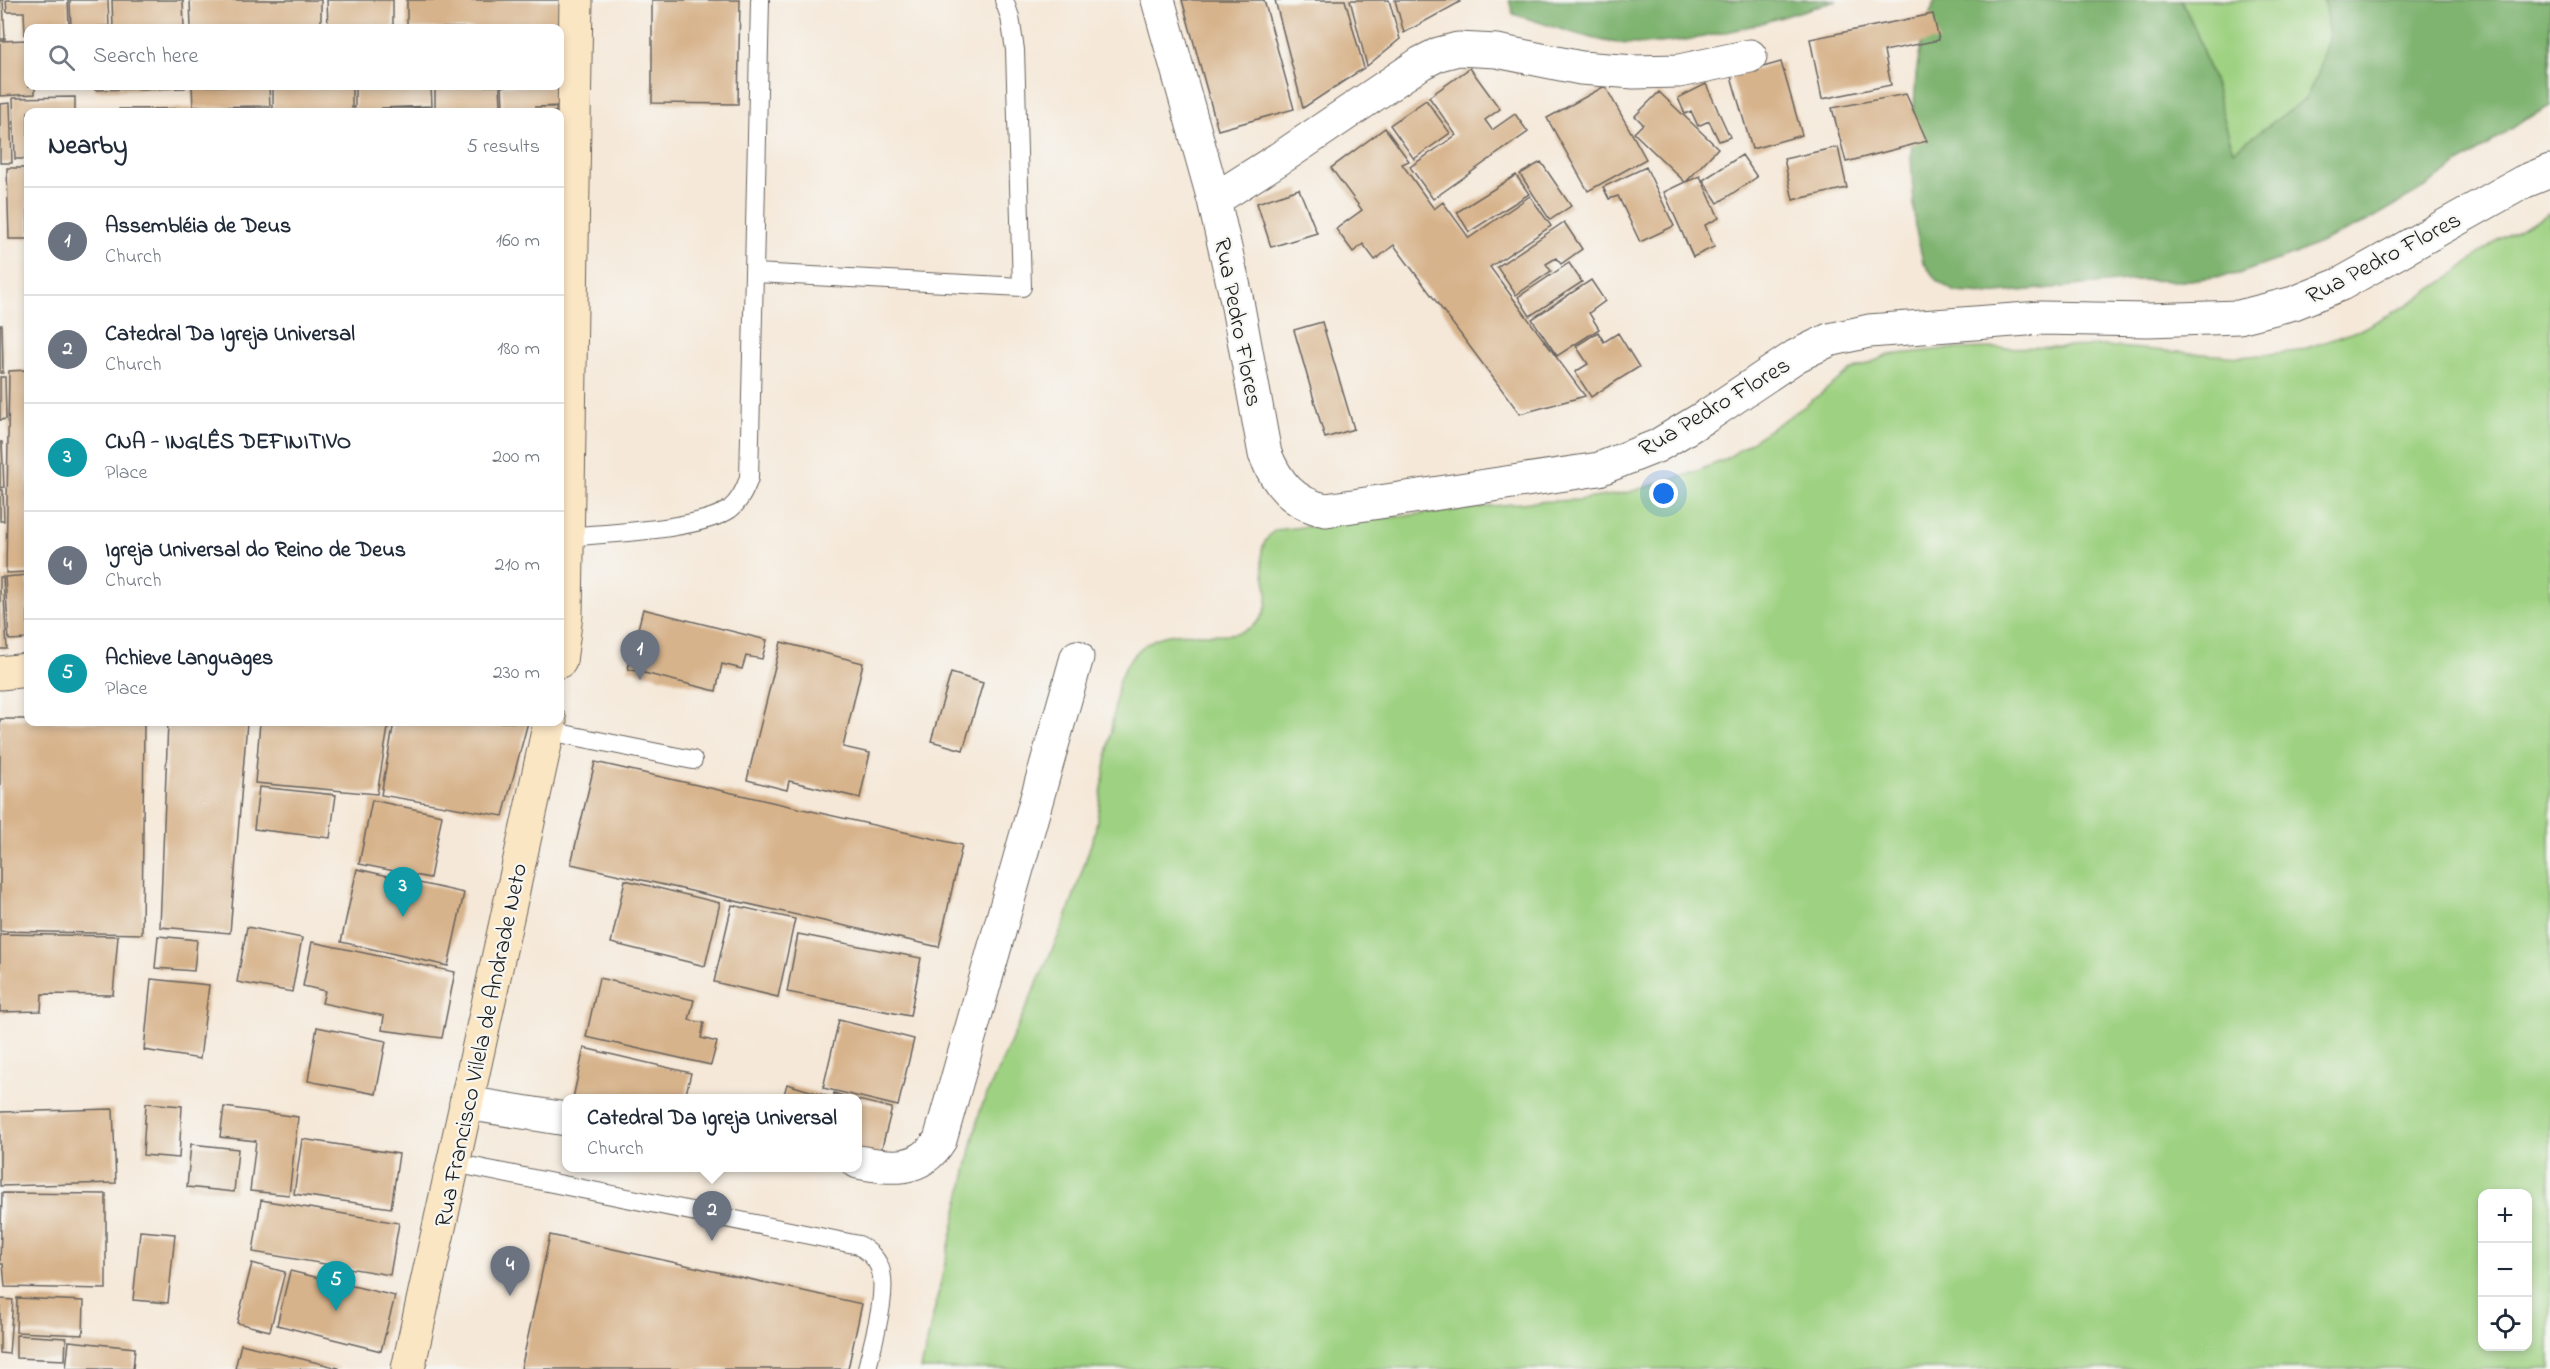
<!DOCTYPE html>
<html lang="en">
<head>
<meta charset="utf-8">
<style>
	body { margin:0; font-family:"Indie Flower",sans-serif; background:#f2f2f3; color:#1f2937 }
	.controls { position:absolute; right:18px; bottom:18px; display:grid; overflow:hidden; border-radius:12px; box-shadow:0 3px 9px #0003 }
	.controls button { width:54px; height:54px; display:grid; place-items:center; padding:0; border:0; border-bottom:2px solid #e0e1e3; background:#fff; color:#1f2937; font:30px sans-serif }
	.you { position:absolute; left:1664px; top:494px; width:21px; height:21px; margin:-15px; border:4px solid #fff; border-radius:50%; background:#1a73e8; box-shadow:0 0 0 9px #1a73e833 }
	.badge { display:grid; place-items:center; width:39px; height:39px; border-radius:50%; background:#d1495b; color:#fff; font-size:20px; font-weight:700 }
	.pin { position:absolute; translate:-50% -50px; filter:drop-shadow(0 2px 3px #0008) }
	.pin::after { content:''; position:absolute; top:32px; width:21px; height:18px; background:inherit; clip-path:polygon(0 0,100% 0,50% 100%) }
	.popup { position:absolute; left:562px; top:1094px; width:300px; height:78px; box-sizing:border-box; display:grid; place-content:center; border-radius:12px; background:#fff; filter:drop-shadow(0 2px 4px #0005); font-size:20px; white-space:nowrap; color:#747a83 }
	.popup b { font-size:22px; color:#1f2937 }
	.popup::after { content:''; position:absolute; left:50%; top:100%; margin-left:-12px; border:12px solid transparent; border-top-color:#fff }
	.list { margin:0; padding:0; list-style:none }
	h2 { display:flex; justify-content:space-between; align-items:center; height:78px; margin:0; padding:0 24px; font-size:26px }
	h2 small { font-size:20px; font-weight:400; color:#747a83 }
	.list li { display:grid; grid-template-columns:39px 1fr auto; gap:18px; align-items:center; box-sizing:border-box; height:108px; padding:0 24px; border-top:2px solid #e0e1e3 }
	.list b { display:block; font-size:22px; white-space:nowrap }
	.list p { margin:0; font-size:20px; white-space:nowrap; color:#747a83 }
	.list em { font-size:20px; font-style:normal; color:#747a83 }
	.icon { flex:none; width:33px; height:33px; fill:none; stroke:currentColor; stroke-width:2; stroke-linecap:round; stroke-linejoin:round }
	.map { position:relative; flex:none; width:2550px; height:1369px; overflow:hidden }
	.search { position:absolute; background:#fff; box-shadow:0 3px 9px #0003; left:24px; top:24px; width:540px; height:66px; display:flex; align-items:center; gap:15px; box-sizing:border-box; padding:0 21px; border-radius:12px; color:#747a83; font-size:22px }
	.panel { position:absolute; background:#fff; box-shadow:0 3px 9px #0003; left:24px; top:108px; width:540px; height:618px; border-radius:12px }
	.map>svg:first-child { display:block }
	.green { fill:#9ed181; stroke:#5d764e; stroke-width:1.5; fill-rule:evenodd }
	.forest { fill:#7eb36f; stroke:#4d6846; stroke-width:1.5 }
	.building { fill:#d7b38b }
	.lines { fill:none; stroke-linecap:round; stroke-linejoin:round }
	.lane-casing { stroke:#68635e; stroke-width:20 }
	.street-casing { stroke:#68635e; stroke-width:35 }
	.secondary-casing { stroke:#68635e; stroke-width:35 }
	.lane { stroke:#fff; stroke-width:18 }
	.street { stroke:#fff; stroke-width:33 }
	.secondary { stroke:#fbe6c4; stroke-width:33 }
	.labels { text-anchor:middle; stroke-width:4.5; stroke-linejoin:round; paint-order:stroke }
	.street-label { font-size:24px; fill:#1c1c1c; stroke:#f6f6f2 }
</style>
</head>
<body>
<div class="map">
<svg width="2550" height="1369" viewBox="0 0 2550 1369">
	<rect width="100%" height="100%" fill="#f6f6f2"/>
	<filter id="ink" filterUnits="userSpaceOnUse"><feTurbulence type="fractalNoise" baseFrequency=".0167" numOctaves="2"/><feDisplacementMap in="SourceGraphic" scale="12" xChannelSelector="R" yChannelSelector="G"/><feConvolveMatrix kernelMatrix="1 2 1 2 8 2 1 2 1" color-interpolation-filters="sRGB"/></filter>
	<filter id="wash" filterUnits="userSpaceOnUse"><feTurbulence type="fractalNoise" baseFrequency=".008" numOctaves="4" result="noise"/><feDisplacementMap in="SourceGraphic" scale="24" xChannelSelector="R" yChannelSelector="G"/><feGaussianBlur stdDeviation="1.35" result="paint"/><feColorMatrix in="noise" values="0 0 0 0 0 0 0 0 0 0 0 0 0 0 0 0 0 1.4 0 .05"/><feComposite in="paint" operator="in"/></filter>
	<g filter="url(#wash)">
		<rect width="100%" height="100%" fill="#f5e8d8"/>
		<path class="green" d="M2181,0H2550V106L2526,119L2416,193L2332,238L2238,274L2181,281L2233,151L2208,66L2195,29Z
			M2550,213V1369H921L980,1110L1066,919L1095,832L1119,680C1155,596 1227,660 1260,619C1283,589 1242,556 1275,530L1530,502L1578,500L1626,493L1687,475L1724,460L1805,406L1850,371L1889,355L1945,349L2105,346L2240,357L2298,351L2360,330L2409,304L2449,278L2493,243ZM2482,1194H2528V1346H2482Z"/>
		<path class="forest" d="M1509,0H1837C1770,21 1680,52 1610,42C1579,37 1544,23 1513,14Z
			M1935,0H2181L2195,29L2216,89L2233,151L2305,99L2317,76L2329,39L2324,0H2550V106L2526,119L2416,193L2368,221L2295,254L2238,274L2181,281L2137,280L1987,294L1955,292L1937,281L1923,262L1915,226L1911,157L1916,74L1923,32Z"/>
		<g id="blocks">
			<path class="building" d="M0,0H3L5,39H0Z
				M6,0H68L69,28H28V35H25L24,12H7Z
				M70,0H108L109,26L71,28Z
				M112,0H183L184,28H113Z
				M190,0H321V28H191Z
				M327,0H393V28H328Z
				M407,0H569L560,28H407Z
				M652,0H740L738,104L652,103Z
				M1182,0H1264L1294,109L1218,130Z
				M1275,0H1345L1364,68L1303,108Z
				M1350,0H1389L1400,39L1367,66Z
				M1395,0H1459L1460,2L1404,33Z
				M1933,14L1939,40L1884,51L1891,85L1822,99L1810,39Z
				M28,40V86H35V94L0,96V41Z
				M1781,62L1802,135L1752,149L1731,76Z
				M1470,68L1500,109L1485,120L1492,130L1515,114L1528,132L1433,199L1410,167L1456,135L1429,97Z
				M1706,84L1730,137L1719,141L1709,121L1698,126L1691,111L1685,114L1678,98Z
				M95,86H185V88L95,90Z
				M192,86H269L270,106L193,107Z
				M273,86H352V108H355V86H431L432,106L381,108H435V86H500L501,106L478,108H503L502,86H561L562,106L535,107H556V112H118L119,109L273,108Z
				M1605,86L1646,159L1588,191L1547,118Z
				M1659,92L1718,148L1686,182L1700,176L1719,218L1705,225L1714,247L1693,257L1664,192L1685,182L1634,133L1643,124L1635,116Z
				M1906,94L1927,141L1846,162L1832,108Z
				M75,97V112H28V159H15L13,98Z
				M1426,100L1450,133L1414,159L1390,125Z
				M10,103L12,163H0V104Z
				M1385,128L1409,161L1402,164L1434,209L1443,202L1469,238L1530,196L1551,226L1490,267L1585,396L1520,414L1394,245L1375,260L1363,244L1353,252L1336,229L1362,210L1331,168Z
				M1838,147L1847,188L1793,200L1784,159Z
				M1742,155L1757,177L1718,203L1703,180Z
				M1541,162L1571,206L1550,220L1520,174Z
				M1646,167L1674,226L1640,242L1618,196L1609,199L1603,187Z
				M7,168H28V239H9Z
				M1516,175L1529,194L1469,232L1457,212Z
				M1299,189L1317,233L1271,247L1257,203Z
				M1564,222L1582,249L1561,264L1556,258L1546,264L1551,271L1516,295L1497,267Z
				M1569,263L1582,282L1530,316L1518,297Z
				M1591,280L1605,301L1589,313L1599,329L1557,356L1532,319Z
				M1322,322L1354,429L1325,438L1294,330Z
				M0,325H2L3,373H0Z
				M1598,332L1604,342L1618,333L1639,367L1591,397L1575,372L1588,364L1576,346Z
				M28,370V572L6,573L9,371Z
				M0,377H5L6,419L0,420Z
				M0,442H2L4,487L0,488Z
				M0,490H3L4,521H0Z
				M28,575V639L9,640L5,577Z
				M0,577H3L7,649H0Z
				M643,609L767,640L762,659L746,656L742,669L722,664L716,691L628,669Z
				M781,642L863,663L843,747L870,753L860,798L789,781L787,790L747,780Z
				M951,673L983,683L963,750L931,741Z
				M0,719H28V722H144L142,934L0,931Z
				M168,722H247L230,933L160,927Z
				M260,722H389L377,794L255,783Z
				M394,722H528L503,816L381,795Z
				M595,762L962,845L939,947L571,864Z
				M259,787L336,795L330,838L254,829Z
				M372,800L442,815L430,878L359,864Z
				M357,869L464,893L448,966L341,942Z
				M625,880L720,903L705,966L611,943Z
				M732,905L795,919L778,997L714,982Z
				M247,927L302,938L292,992L237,982Z
				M0,934L118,936L113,995L42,994L41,1011L0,1012Z
				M798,934L921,958L910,1016L787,992Z
				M158,936L197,940L194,971L155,968Z
				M312,942L455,972L442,1038L382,1030L384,1016L322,1003L325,991L303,986Z
				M599,978L694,1000L689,1020L704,1023L701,1038L717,1042L711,1065L586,1037Z
				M151,979L209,985L200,1059L144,1050Z
				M839,1020L914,1039L898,1106L823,1088Z
				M317,1027L386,1041L376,1094L308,1081Z
				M584,1048L691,1073L685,1098H573Z
				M787,1084L833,1098L834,1093L850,1098H783Z
				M858,1100L892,1108L879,1159L858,1154Z
				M146,1103L182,1106L179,1158L143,1155Z
				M224,1107L298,1117L289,1195L250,1191L256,1141L220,1137Z
				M113,1109L116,1183L0,1186V1112Z
				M302,1139L399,1154L391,1208L294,1194Z
				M191,1144L238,1149L234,1192L187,1187Z
				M2,1193L106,1194V1289L5,1287L3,1264H0Z
				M261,1200L399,1223L390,1275L253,1252Z
				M140,1231L175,1234L168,1303L133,1300Z
				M550,1235L862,1304L848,1369H521Z
				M252,1263L285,1272L270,1331L237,1323Z
				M290,1271L395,1296L381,1351L277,1325Z
				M17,1298L84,1301L83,1335L16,1332Z
				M0,1299L13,1300L9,1354L0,1353Z
				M16,1335L66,1338L65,1360L16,1358Z
				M69,1341L135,1348L133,1369H66Z
				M241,1344L339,1368V1369H235Z"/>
		</g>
	</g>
	<g filter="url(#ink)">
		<use href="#blocks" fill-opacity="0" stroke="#68635e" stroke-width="1.5"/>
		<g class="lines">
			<defs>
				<path id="lane" d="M760,0L754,273L1022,287L1015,50L1010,17L1004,0
					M567,537C607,533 700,530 730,509C740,501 745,490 749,478L754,273
					M549,731L693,760
					M454,1163L859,1245C867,1251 875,1256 879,1266C890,1289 872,1344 867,1369"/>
				<path id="street" d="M1158,0L1214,200L1236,296L1265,454C1277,483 1293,504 1326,510L1599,469L1657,446L1705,417L1796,356L1829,340L1869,331L2041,318L2148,320L2239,317L2294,303L2341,284L2523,182L2550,171
					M1214,200L1288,153L1421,63L1439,54L1458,49L1497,51L1581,68L1634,72L1679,71L1750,56
					M466,1103L566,1119
					M858,1162C891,1168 920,1173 940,1140L1077,657"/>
				<path id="secondary" d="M560,661L566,615L576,0
					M0,673L28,670
					M408,1369L550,722"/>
			</defs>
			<use href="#lane" class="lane-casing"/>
			<use href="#street" class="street-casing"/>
			<use href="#secondary" class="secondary-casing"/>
			<use href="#lane" class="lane"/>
			<use href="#street" class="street"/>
			<use href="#secondary" class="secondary"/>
		</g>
	</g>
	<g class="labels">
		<g class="street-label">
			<text transform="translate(2383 257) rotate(-28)" y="8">Rua Pedro Flores</text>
			<text transform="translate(1239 322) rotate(79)" y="8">Rua Pedro Flores</text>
			<text transform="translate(1714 406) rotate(-31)" y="8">Rua Pedro Flores</text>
			<text transform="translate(480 1045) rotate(-78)" y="8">Rua Francisco Vilela de Andrade Neto</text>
		</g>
	</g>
</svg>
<div class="controls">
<button>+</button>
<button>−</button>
<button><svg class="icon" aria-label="locate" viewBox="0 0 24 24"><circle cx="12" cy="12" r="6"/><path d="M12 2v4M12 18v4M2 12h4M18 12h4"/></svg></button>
</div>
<div class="you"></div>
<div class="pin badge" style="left:640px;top:680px;background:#6b7280">1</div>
<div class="pin badge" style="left:712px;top:1241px;background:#6b7280">2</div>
<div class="popup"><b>Catedral Da Igreja Universal</b>Church</div>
<div class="pin badge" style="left:403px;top:917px;background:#0f9aa8">3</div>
<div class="pin badge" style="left:510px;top:1296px;background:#6b7280">4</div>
<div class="pin badge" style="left:336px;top:1311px;background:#0f9aa8">5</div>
<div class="search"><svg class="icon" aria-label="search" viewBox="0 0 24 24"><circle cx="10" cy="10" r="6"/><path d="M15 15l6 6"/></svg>Search here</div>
<section class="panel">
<h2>Nearby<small>5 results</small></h2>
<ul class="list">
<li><span class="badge" style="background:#6b7280">1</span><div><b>Assembléia de Deus</b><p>Church</p></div><em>160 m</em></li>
<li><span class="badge" style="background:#6b7280">2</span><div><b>Catedral Da Igreja Universal</b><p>Church</p></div><em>180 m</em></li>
<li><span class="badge" style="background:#0f9aa8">3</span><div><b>CNA - INGLÊS DEFINITIVO</b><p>Place</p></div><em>200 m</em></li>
<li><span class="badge" style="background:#6b7280">4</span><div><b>Igreja Universal do Reino de Deus</b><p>Church</p></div><em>210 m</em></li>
<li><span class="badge" style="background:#0f9aa8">5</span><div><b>Achieve Languages</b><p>Place</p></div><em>230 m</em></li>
</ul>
</section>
</div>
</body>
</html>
